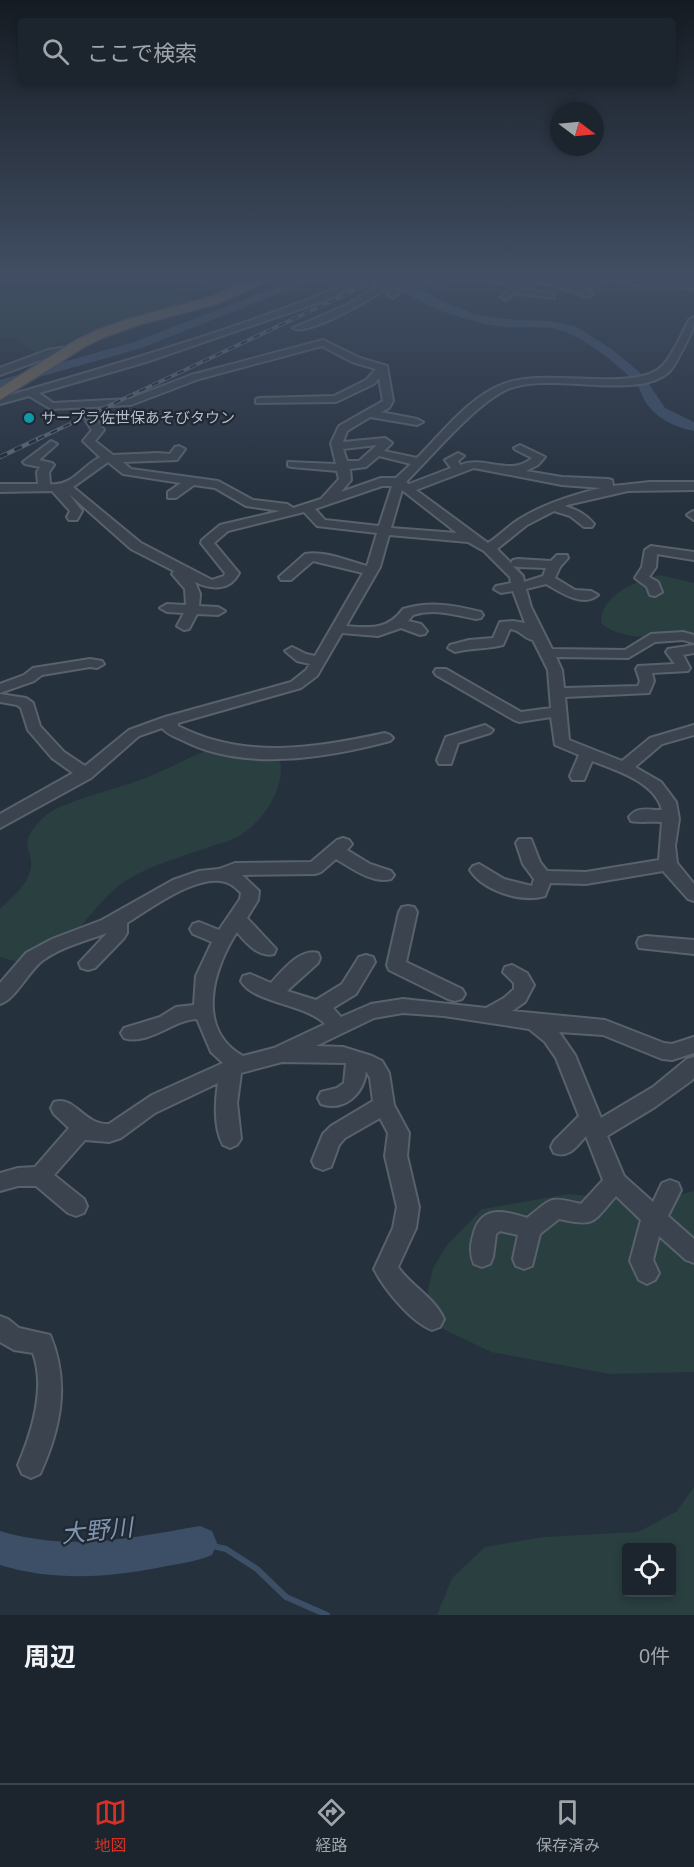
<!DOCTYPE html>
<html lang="ja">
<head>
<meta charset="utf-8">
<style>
	body { margin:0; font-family:Arial,"Noto Sans JP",sans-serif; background:#29313a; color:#f1f3f6 }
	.controls { position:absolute; right:18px; bottom:18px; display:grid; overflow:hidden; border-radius:6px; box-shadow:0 3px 9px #0003 }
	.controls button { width:54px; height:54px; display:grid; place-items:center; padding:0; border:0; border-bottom:2px solid #3a424a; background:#1c252e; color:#f1f3f6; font:30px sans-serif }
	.compass { position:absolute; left:550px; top:102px; width:54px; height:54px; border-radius:50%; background:#1c252e; box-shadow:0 3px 9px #0003; rotate:106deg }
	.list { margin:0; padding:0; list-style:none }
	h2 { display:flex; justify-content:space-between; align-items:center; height:78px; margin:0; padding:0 24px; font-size:26px }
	h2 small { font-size:20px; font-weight:400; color:#a0a5aa }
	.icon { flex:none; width:33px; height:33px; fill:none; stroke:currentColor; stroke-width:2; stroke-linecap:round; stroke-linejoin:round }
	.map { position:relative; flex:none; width:694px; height:1615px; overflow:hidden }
	.search { position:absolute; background:#1c252e; box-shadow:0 3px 9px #0003; left:18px; right:18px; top:18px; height:66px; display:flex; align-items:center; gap:15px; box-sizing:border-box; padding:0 21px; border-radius:6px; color:#a0a5aa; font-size:22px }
	.sheet { height:168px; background:#1c252e }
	nav { display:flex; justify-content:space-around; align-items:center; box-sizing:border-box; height:84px; border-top:2px solid #3a424a; background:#1c252e; font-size:16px; color:#a0a5aa }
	nav a { display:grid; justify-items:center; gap:3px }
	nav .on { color:#d93025 }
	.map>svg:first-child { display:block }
	.green { fill:#293f40; fill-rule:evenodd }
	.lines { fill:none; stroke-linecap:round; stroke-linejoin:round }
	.stream-far1 { stroke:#3c4f66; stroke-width:2 }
	.stream { stroke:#3c4f66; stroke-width:6 }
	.river { fill:#3c4f66; fill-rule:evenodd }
	.minor-casing { stroke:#58616c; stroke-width:4 }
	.highway-casing { stroke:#454e59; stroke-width:3 }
	.minor { fill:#3a434e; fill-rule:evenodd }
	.highway { fill:#746857; fill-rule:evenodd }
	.rail-far1-casing { stroke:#5c6775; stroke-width:4 }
	.rail-casing { stroke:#5c6775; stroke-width:4.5 }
	.rail-far1 { stroke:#1f2833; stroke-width:2; stroke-dasharray:7; stroke-linecap:butt }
	.rail { stroke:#1f2833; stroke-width:3; stroke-dasharray:8; stroke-linecap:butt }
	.culture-dot { fill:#0f9aa8; stroke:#1f2833; stroke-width:2 }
	.labels { text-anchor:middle; stroke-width:4.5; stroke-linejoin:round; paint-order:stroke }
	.far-poi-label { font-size:15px; fill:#b6bec9; stroke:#1f2833; text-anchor:start }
	.near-water-label { font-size:24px; font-style:italic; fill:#7f95af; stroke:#1f2833 }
</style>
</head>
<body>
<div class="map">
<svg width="694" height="1615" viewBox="0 0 694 1615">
	<rect width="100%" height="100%" fill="#26313e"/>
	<path class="green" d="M0,276H182C173,281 174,287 176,296L196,301L110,323L37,353L15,338H0Z
		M660,575L694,583V633C668,637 622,643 601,623C601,594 636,581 660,575Z
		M233,743C253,745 281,744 281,771C280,797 259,825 237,837C228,842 217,844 207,848C180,857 151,865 127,880C86,905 60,981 0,957V909C13,896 33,881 31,861C30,851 24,844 30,834C36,823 48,812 60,807C87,795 116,789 143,779C174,767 201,749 233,743Z
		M694,1191V1372L610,1374L491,1352L445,1330L428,1310V1290L433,1268L447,1245L482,1209L569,1194L654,1202Z
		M694,1487V1615H437L452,1578L485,1547L543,1537L638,1532L676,1512ZM626,1548H672V1592H626Z"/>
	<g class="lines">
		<path class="stream-far1" d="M556,276H583
			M583,276L653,288L694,289"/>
		<path class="stream" d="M200,1543L226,1549L257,1569L286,1597L327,1615"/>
		<path class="river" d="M305,276H322L142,348L0,388V380L134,342Z
			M398,278L436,298L474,314L505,319L550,321L575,326L613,350L643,375L665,408L694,422V431C675,427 655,418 645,401C641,394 640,387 634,381C616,363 592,344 568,333C549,324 525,328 505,327C473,324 414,305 392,281Z
			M200,1526L212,1531L217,1543L212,1555C195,1562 176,1564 157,1568C103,1578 53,1581 0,1565V1531C70,1552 130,1538 200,1526Z"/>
		<defs>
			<path id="minor" d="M201,276H210L213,280C224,282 235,276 246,276C234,285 213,291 200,279Z
				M367,276H379L326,300L146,362L39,393L53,403L129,399L191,375L323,340L360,358L387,366L393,401L389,408L381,412L417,419L423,422L417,425L370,417L347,431L343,442L385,438L392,443L384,451L417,458C442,433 469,397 503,384C546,367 632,393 661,367C672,358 682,333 689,320L694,317C694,331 688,339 682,351C678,357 675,366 670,371C638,402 552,371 508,389C476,403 432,456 406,482L409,484L451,468L445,460L458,453L464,456L458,461L460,465C485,455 510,477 532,458L516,450L514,448L520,445L545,457L538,465L526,471L562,477L608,479L612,480L613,486L650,482H694V490L628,491L567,505L565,506C577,510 586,514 594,524L592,527H584L570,516L554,511L527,525L497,549L513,565L511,563L513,560L518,559L551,561L557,555H567L568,558L560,567L555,578L575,590L591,591L598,595C583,608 560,592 546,584L526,589L531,607L552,649L625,650L651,634L683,632L694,635V643L683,640L655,642L628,658L556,657L562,670L564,688L638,686L640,681L636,669L638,666L675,664L666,652L668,649L694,645V653L683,655L690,668L688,671L652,673L654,681L649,693L565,697L569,740L622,761L650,738L694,725V735L662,744L635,767L661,782L676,802L679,819L675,846L677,863L694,884V901L688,899L663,871L586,884L550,883L545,896C522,903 483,891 470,870L473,866L479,864L504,879L532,886L534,879L523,864L516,843L519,839H531L540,862L547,871L586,872L659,860L662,822C651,821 641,823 631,821L629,817C638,805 651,811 662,810C655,782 616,770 592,761L584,780H572L570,776L579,755L555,745L551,717L519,722L514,720L436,675L434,672L436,669H446L521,712L551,708L548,670L533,640C524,639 521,630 510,629L503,645C487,649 471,648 455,652L448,648L450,645L469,640L493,638L500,622L513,621L525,623L513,591L501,593L494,589L496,586L511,583L510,577L484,551L468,542L389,535L380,567L346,626C370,628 388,630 403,609C431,601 453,605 481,612L483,615L481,618L476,619C454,615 435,608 413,615L408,621L421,624L427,631L425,634L420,635L401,628L378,636L342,633L317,676L301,688L178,723V726C245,760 314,748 385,733L390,735L393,738L390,741C326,758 243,772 182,740C175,737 167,734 162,728L139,736L91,778L0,828V814L73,773L52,758L28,730L21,708L17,705L0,702V694L26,698L33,703L40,726L64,752L85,766L129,730L165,717L291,682L306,670L310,664L297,661L285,651L292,647L306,654L315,656L363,573L313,561L291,580H281L279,577L305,554C324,550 348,561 367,566L377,533L317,526L304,512L228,531L214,543L239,573C230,591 211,590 195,582L200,594L199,606L218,607L225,611L218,615L197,614L189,629L184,630L177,626L184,613L167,612L160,608L167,604L186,605L185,589L172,574L174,571L131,549L69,494L82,511L77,520H69L67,517L70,511L52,491L0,492V484H38L37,472L40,467L25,464L23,462L51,441L57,444L39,460L52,463L54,465L49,472L50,484C72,487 82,466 100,457L83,441L92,430L86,421L92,418L96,419L104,430L95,441L113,455L158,453L170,454L175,447L179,446L185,449L177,460L123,462L131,469L218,481L253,500L287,504L293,508L321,499L339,479L337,471L292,467L288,466V462L336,464L331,443L339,426L383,401L379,378L374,384L336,402L256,403V399L260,398L334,396L366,380L376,369L352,362L322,346L199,379L131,405L51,409L29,396L0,404V398C124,362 248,326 367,276ZM377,445L359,461H347L343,449ZM379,456L411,464L396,478H381L341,492L351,480L350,469L366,467ZM108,462L123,474L181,483L168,492V498H176L194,485L215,488L246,506L280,511L220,525L202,540L201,543L225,573L224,576L212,580L141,543L73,487ZM474,468L562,485L601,488C572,495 543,504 518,520C507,527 499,536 488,543L416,490ZM382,486H392L379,526L325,520L315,509ZM402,490L457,533L391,528ZM513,566L518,567L546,568L543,576L524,582L523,576Z
				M420,276H431L438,280L444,276H454L438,287Z
				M486,276L523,281L576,276L572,281L565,282L578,287L602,277L607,280L586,290L593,294L588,297C560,289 550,277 520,288L554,294V298L514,293L506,300L501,297L513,285L486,280Z
				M663,276H673L694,283V289L670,282L658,286L645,281L650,278L657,280Z
				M376,284L402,291L393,298L388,295L391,292L383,290C370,300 306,337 293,328L347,305L374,288Z
				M72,346L77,349L76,351L54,355L0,375V368L48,350Z
				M693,511L694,512V520L687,515Z
				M651,546L694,552V560L657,554L656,567L649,577L658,582L662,592L655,596L650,595L647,587L635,578L642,567L645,550Z
				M90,659L102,661L104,664L97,668L90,667L42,675L34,681L0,693V684L24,675L33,668Z
				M485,725L493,730L490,733L458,743L451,764H439L437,760L446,737Z
				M343,838L349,840L352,844L347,850L370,864L391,871L394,875L391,879C373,884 351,868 336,859L321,872L315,874L242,875L259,891L258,900L247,918L276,949L274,954C259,958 246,943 237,932C214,967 194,1029 243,1056L274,1048L325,1024C306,1004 253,1003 241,981L243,976L250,974L271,983C282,971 300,948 318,953L320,958L318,963L287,991L316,1000L342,984L359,957L366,955L373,957L375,962L356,994L333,1008L341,1017L371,1004L403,999L486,1008L504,998L514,989V983L503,972L505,967L512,965L527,973L534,985L525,1002L512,1011L605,1020L664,1043L672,1044L694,1037V1053L672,1060L662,1059L603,1035L559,1032L575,1055L601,1118L653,1087L687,1059L694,1057V1078L691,1081L655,1107L607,1136L624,1176L653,1202L662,1183L670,1180L678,1183L681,1190L668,1216L694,1239V1263L686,1260L659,1236L653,1260L659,1273L655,1280L647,1284L639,1280L630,1261L641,1220L616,1196C592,1223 596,1227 559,1219L540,1234L532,1266L524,1269L516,1266L513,1259L518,1235L500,1231L496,1234L493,1257L490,1264L482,1267L474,1264C470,1255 470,1246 473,1236C480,1205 503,1210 527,1218C553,1198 548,1196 581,1204L603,1180L586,1136C577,1146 569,1159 554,1153L551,1147L554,1141L579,1116L556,1058L545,1042L529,1029L444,1016L403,1013L374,1018L316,1046L343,1047L372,1056L382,1061L389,1073L394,1105L409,1133L407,1156L419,1207L416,1228L398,1267C411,1286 435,1298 444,1319L440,1327L432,1330C411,1322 384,1289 374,1269L393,1228L397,1207L385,1156L388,1133L380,1118L345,1138L339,1145L331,1167L323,1170L315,1167L312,1161L323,1134L331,1126L373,1101L370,1078L366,1071C364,1094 344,1112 321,1104L318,1098L321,1092L337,1088L344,1083L346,1063L282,1062L241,1073L237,1103L241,1139L237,1145L230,1148L223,1145C214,1128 215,1102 218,1083L155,1113L121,1138L109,1142L85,1140L54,1175L84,1199L87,1206L84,1213L76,1216L68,1213L36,1186H18L0,1191V1173L18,1168L35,1167L69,1128L54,1114L51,1108L54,1102C75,1095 83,1125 109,1124L152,1095L223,1063L211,1052L197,1019C174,1019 149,1046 124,1038L121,1033L124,1028L160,1017L176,1007L194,1005L196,976L212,942L193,934L190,929L193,924L199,922L219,930L240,899L241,893C238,890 234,886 230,884C202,869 150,909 127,923V933L124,938L95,968L88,970L81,968L79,963L107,933C85,941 61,947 42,961C28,972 15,1000 0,1004V983L26,953L52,939L102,920L173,880L199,871L219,869L235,863L311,862L337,840Z
				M408,906L414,907L417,912L406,962L462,989L465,994L462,999L455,1001L448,999L389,970L387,965L399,912L402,907Z
				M646,936L694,940V954L639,948L637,943L639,938Z
				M0,1316L8,1319L19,1328L50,1335C70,1382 61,1428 40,1474L31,1478L22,1474L18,1465C32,1432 46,1388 33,1353L14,1350L0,1342Z"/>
			<path id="highway" d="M260,276H278L220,303L138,325L105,337L86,346L0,400V388L76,340L95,331L128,319L210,297Z"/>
		</defs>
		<use href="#minor" class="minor-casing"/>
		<use href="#highway" class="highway-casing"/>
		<use href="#minor" class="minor"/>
		<use href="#highway" class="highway"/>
		<defs>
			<path id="rail-far1" d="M38,439L385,276"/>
			<path id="rail" d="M0,457L42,437"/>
		</defs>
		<use href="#rail-far1" class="rail-far1-casing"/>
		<use href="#rail" class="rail-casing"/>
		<use href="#rail-far1" class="rail-far1"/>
		<use href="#rail" class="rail"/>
	</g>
	<linearGradient id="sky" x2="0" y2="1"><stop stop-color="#151b22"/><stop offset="0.55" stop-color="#414e63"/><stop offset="1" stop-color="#414e63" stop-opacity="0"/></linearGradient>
	<rect width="694" height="502" fill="url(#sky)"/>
	<circle class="culture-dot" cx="29" cy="418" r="6"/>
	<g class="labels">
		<g class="far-poi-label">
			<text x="41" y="423">サープラ佐世保あそびタウン</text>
		</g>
		<g class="near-water-label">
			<text transform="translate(97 1531) rotate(-6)" y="8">大野川</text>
		</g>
	</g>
</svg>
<div class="controls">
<button><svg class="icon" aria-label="locate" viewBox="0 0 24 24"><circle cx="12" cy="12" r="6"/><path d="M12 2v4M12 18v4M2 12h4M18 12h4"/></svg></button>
</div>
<svg class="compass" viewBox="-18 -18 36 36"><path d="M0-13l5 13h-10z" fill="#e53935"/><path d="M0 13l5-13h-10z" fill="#a0a5aa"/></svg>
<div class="search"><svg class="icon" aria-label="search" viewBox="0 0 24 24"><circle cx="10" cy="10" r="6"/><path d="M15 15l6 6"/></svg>ここで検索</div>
</div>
<section class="sheet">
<h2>周辺<small>0件</small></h2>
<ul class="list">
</ul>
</section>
<nav>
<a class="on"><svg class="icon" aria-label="map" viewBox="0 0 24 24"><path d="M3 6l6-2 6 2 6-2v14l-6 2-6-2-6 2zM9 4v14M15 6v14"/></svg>地図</a>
<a><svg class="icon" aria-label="directions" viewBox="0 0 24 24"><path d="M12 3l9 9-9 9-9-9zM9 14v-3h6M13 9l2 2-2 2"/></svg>経路</a>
<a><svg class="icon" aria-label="saved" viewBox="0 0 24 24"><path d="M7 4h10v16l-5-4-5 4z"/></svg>保存済み</a>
</nav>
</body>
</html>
